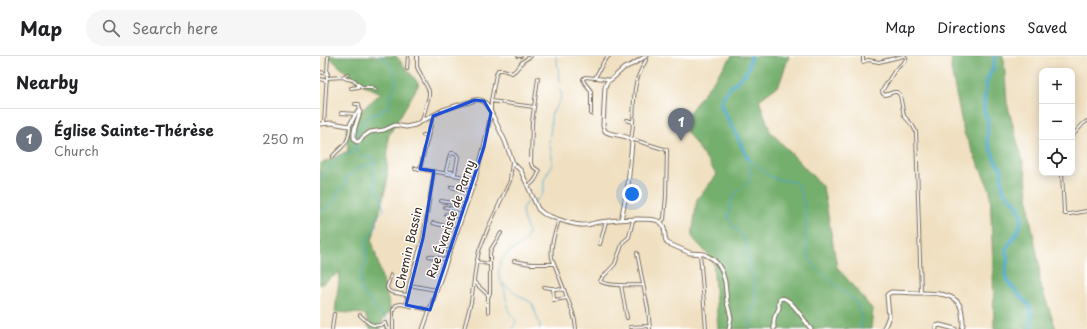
<!DOCTYPE html>
<html lang="en">
<head>
<meta charset="utf-8">
<style>
	body { margin:0; font-family:"Playpen Sans",sans-serif; background:#f6f6f6; color:#202124 }
	.controls { position:absolute; right:12px; top:12px; display:grid; overflow:hidden; border-radius:8px; box-shadow:0 2px 10px #0003 }
	.controls button { width:36px; height:36px; display:grid; place-items:center; padding:0; border:0; border-bottom:1px solid #e0e0e0; background:#fff; color:#202124; font:20px sans-serif }
	.you { position:absolute; left:312px; top:138px; width:14px; height:14px; margin:-10px; border:3px solid #fff; border-radius:50%; background:#1a73e8; box-shadow:0 0 0 6px #1a73e833 }
	.badge { display:grid; place-items:center; width:26px; height:26px; border-radius:50%; background:#2563eb; color:#fff; font-size:13px; font-weight:700 }
	.pin { position:absolute; translate:-50% -33px; filter:drop-shadow(0 1px 2px #0008) }
	.pin::after { content:''; position:absolute; top:21px; width:14px; height:12px; background:inherit; clip-path:polygon(0 0,100% 0,50% 100%) }
	.list { margin:0; padding:0; list-style:none }
	h2 { display:flex; justify-content:space-between; align-items:center; height:52px; margin:0; padding:0 16px; font-size:17px }
	h2 small { font-size:13px; font-weight:400; color:#757577 }
	.list li { display:grid; grid-template-columns:26px 1fr auto; gap:12px; align-items:center; box-sizing:border-box; height:60px; padding:0 16px; border-top:1px solid #e0e0e0 }
	.list b { display:block; font-size:15px; white-space:nowrap }
	.list p { margin:0; font-size:13px; white-space:nowrap; color:#757577 }
	.list em { font-size:13px; font-style:normal; color:#757577 }
	.icon { flex:none; width:22px; height:22px; fill:none; stroke:currentColor; stroke-width:2; stroke-linecap:round; stroke-linejoin:round }
	.map { position:relative; flex:none; width:767px; height:273px; overflow:hidden }
	header { display:flex; align-items:center; gap:24px; box-sizing:border-box; height:56px; padding:0 20px; background:#fff; border-bottom:1px solid #e0e0e0 }
	header strong { font-size:19px }
	nav { display:flex; gap:22px; margin-inline-start:auto; font-size:14px }
	.search { width:280px; height:36px; background:#f6f6f6; display:flex; align-items:center; gap:10px; box-sizing:border-box; padding:0 14px; border-radius:22px; color:#757577; font-size:15px }
	main { display:flex }
	aside { flex:1; background:#fff }
	.map>svg:first-child { display:block }
	.forest { fill:#75af6d; stroke:#586c46 }
	.lines { fill:none; stroke-linecap:round; stroke-linejoin:round }
	.stream { stroke:#4aa6c8; stroke-width:1 }
	.river { stroke:#4aa6c8; stroke-width:3.5 }
	.minor-casing { stroke:#7a6a57; stroke-width:4 }
	.tertiary-casing { stroke:#7a6a57; stroke-width:4.5 }
	.secondary-casing { stroke:#7a6a57; stroke-width:5 }
	.minor { stroke:#fff; stroke-width:2 }
	.tertiary { stroke:#fff; stroke-width:2.5 }
	.secondary { stroke:#fff; stroke-width:3 }
	.marked { fill:#1d4ed8; fill-opacity:0.2; stroke:#1d4ed8; stroke-width:3; stroke-linejoin:round }
	.labels { text-anchor:middle; stroke-width:3; stroke-linejoin:round; paint-order:stroke }
	.street-label { font-size:12px; fill:#3b2a1e; stroke:#fff }
</style>
</head>
<body>
<header>
<strong>Map</strong>
<div class="search"><svg class="icon" aria-label="search" viewBox="0 0 24 24"><circle cx="10" cy="10" r="6"/><path d="M15 15l6 6"/></svg>Search here</div>
<nav><a>Map</a><a>Directions</a><a>Saved</a></nav>
</header>
<main>
<aside>
<h2>Nearby<small></small></h2>
<ul class="list">
<li><span class="badge" style="background:#6b7280">1</span><div><b>Église Sainte-Thérèse</b><p>Church</p></div><em>250 m</em></li>
</ul>
</aside>
<div class="map">
<svg width="767" height="273" viewBox="0 0 767 273">
	<rect width="100%" height="100%" fill="#fff"/>
	<filter id="ink" filterUnits="userSpaceOnUse"><feTurbulence type="fractalNoise" baseFrequency=".025" numOctaves="2"/><feDisplacementMap in="SourceGraphic" scale="8" xChannelSelector="R" yChannelSelector="G"/><feConvolveMatrix kernelMatrix="1 2 1 2 8 2 1 2 1" color-interpolation-filters="sRGB"/></filter>
	<filter id="wash" filterUnits="userSpaceOnUse"><feTurbulence type="fractalNoise" baseFrequency=".012" numOctaves="4" result="noise"/><feDisplacementMap in="SourceGraphic" scale="16" xChannelSelector="R" yChannelSelector="G"/><feGaussianBlur stdDeviation="0.9" result="paint"/><feColorMatrix in="noise" values="0 0 0 0 0 0 0 0 0 0 0 0 0 0 0 0 0 1.4 0 .05"/><feComposite in="paint" operator="in"/></filter>
	<g filter="url(#wash)">
		<rect width="100%" height="100%" fill="#f0e0c1"/>
		<path class="forest" d="M8,0H76L99,28L68,81L67,127L52,185L71,255L63,263L61,273H50L45,258L15,256L20,216L0,229V108L28,95L26,73L45,51L61,37L35,25Z
			M412,0H469L459,29L439,44L450,75L503,131L517,211L553,254L551,273H398L393,204L372,181L377,143L397,119L361,67Z
			M632,0H683L684,4L687,47L706,118L710,161L719,208L720,227L736,273H675L674,270L673,209L670,134L644,77L631,13Z"/>
		<g class="lines">
			<path class="stream" d="M36,81L37,76L49,60L54,58H59L61,54L68,52L69,51C69,49 69,47 69,44C69,39 74,35 75,30C78,18 70,5 60,0
				M35,86C37,100 40,101 54,102L55,104L53,111L55,122V130L61,142L64,154L57,161L54,176L47,182L46,205L45,211L42,216L41,232L44,238L49,244L55,253L65,261L70,269L71,273
				M428,103L433,106L444,116L451,121L457,123L474,126L477,128L481,136L486,158V189L488,201L496,212L537,247L542,264L540,273
				M428,104L431,121L429,126L424,131L417,136L413,140L411,146L410,155L408,160L409,165L423,181L426,187L428,192L429,208L435,230L436,247L431,256L430,273
				M0,122L18,103L32,96L35,91
				M215,144H217L222,139L224,132V124L232,108V101L229,85L231,70V59L239,46L242,39L239,33L240,24L236,0
				M0,156C10,148 16,149 18,135L25,130L26,120L31,119L36,113L53,107
				M183,228L198,239L212,247L220,269V273
				M192,273C200,263 194,264 189,256C189,251 187,247 186,242C185,238 185,233 183,230C181,225 178,220 179,215C180,192 201,196 207,181C212,168 190,154 212,143"/>
			<path class="river" d="M675,0L673,12L667,24L664,47V54L668,66L667,83L670,92L676,106L682,114L681,123L684,136L688,140L694,145L698,150L701,160V166L698,175L686,193V198L688,201L685,218L687,223L692,231L709,249L711,257V273
				M428,103L417,80L401,50C401,33 418,28 427,15C429,11 430,5 431,0"/>
		</g>
	</g>
	<g filter="url(#ink)">
		<g class="lines">
			<defs>
				<path id="minor" d="M97,0V11L109,35V40L102,65
					M198,0H201
					M543,0V6L548,4L559,6L583,0H585L586,2L585,5L575,14L562,35L563,38L565,39L574,36H577L580,39L584,60L593,70L596,76L601,237
					M87,13L88,0
					M0,16L8,18
					M23,21L27,23L34,24L38,28V31L31,32
					M7,22L23,21L28,18
					M275,22L284,5L289,0
					M0,23L7,25
					M38,28L42,31H52L56,34
					M171,45L214,51
					M35,48H39L40,54
					M171,54V45L176,18L178,14H183L192,17C197,14 198,11 202,6C204,4 208,2 211,0
					M21,57L36,58
					M271,58V35L264,26L263,23L265,21L286,23L289,24
					M307,64L313,66
					M4,68L8,0
					M103,79L108,80
					M752,80L763,68L767,65
					M311,83L347,94L346,140L344,163L341,166
					M311,83C315,65 312,45 316,27C318,19 322,12 326,4
					M12,101C15,97 18,95 22,91C28,86 30,76 30,69
					M95,112L156,123
					M100,113L113,60
					M742,117L744,156L745,158H750L767,155
					M134,119L135,117L138,101L136,98L132,97L130,98L126,115L135,117
					M208,130C214,127 217,122 219,115L212,110L211,107L212,66L218,22
					M131,131L151,135
					M121,145L146,149
					M125,151L144,155
					M126,158L142,161
					M239,164C235,177 230,189 232,202L253,257L255,265L256,273
					M313,164L309,181L303,186L295,208L282,222L280,225C287,231 313,229 323,229
					M113,167L138,173
					M280,188L286,165
					M121,193L130,195
					M317,197L328,253L330,273
					M380,197L386,273
					M109,200L127,204
					M194,205L211,208H234
					M157,206L169,208
					M71,219L67,231L68,234L71,236L86,239
					M154,226L168,239V256
					M89,229L116,234
					M301,229L307,262
					M224,231L244,234
					M233,232L234,244L247,242
					M168,241L170,237V197L171,193L181,177
					M86,249L89,229L103,182L114,115
					M40,259C48,267 53,273 65,267L67,273
					M310,271L330,270
					M12,273L14,258
					M73,273V254L76,249L81,248L110,254
					M144,273L151,246L156,209L159,195L168,172L190,125L192,106"/>
				<path id="tertiary" d="M103,273L155,124L164,91L171,57"/>
				<path id="secondary" d="M0,68L12,67L29,70C33,65 34,57 40,54V56C38,64 31,77 35,85L37,86L40,85L43,81L50,76L64,74L75,69L86,71L95,69L123,54L155,44C161,43 165,45 168,50L185,85L193,107L201,115L211,137L218,153L224,158C235,162 250,169 262,169C269,170 274,166 280,166C293,164 307,163 320,163C327,164 336,162 341,167C347,172 343,181 347,187L370,197L384,198L393,203L397,207L402,215L405,226L407,246L411,262L409,273
					M301,164L308,129L312,86C308,77 292,81 285,75L283,70L285,31L287,26L293,22L304,12L313,8L326,0
					M454,273C454,269 453,264 455,260C456,257 458,255 459,252C459,249 458,244 460,243C469,237 486,268 491,273
					M563,273L566,268L569,260L567,239L568,238L571,236C580,236 590,237 599,237C615,237 641,236 642,258C643,263 644,268 642,273
					M616,273V270L620,269L635,273"/>
			</defs>
			<use href="#minor" class="minor-casing"/>
			<use href="#tertiary" class="tertiary-casing"/>
			<use href="#secondary" class="secondary-casing"/>
			<use href="#minor" class="minor"/>
			<use href="#tertiary" class="tertiary"/>
			<use href="#secondary" class="secondary"/>
		</g>
	</g>
	<path class="marked" d="M155,44L164,45L171,57L164,91L110,254L86,249L103,182L114,115L100,113L113,60Z"/>
	<g class="labels">
		<g class="street-label">
			<text transform="translate(131 163) rotate(-71)" y="4">Rue Évariste de Parny</text>
			<text transform="translate(89 192) rotate(-77)" y="4">Chemin Bassin</text>
		</g>
	</g>
</svg>
<div class="controls">
<button>+</button>
<button>−</button>
<button><svg class="icon" aria-label="locate" viewBox="0 0 24 24"><circle cx="12" cy="12" r="6"/><path d="M12 2v4M12 18v4M2 12h4M18 12h4"/></svg></button>
</div>
<div class="you"></div>
<div class="pin badge" style="left:361px;top:85px;background:#6b7280">1</div>
</div>
</main>
</body>
</html>
